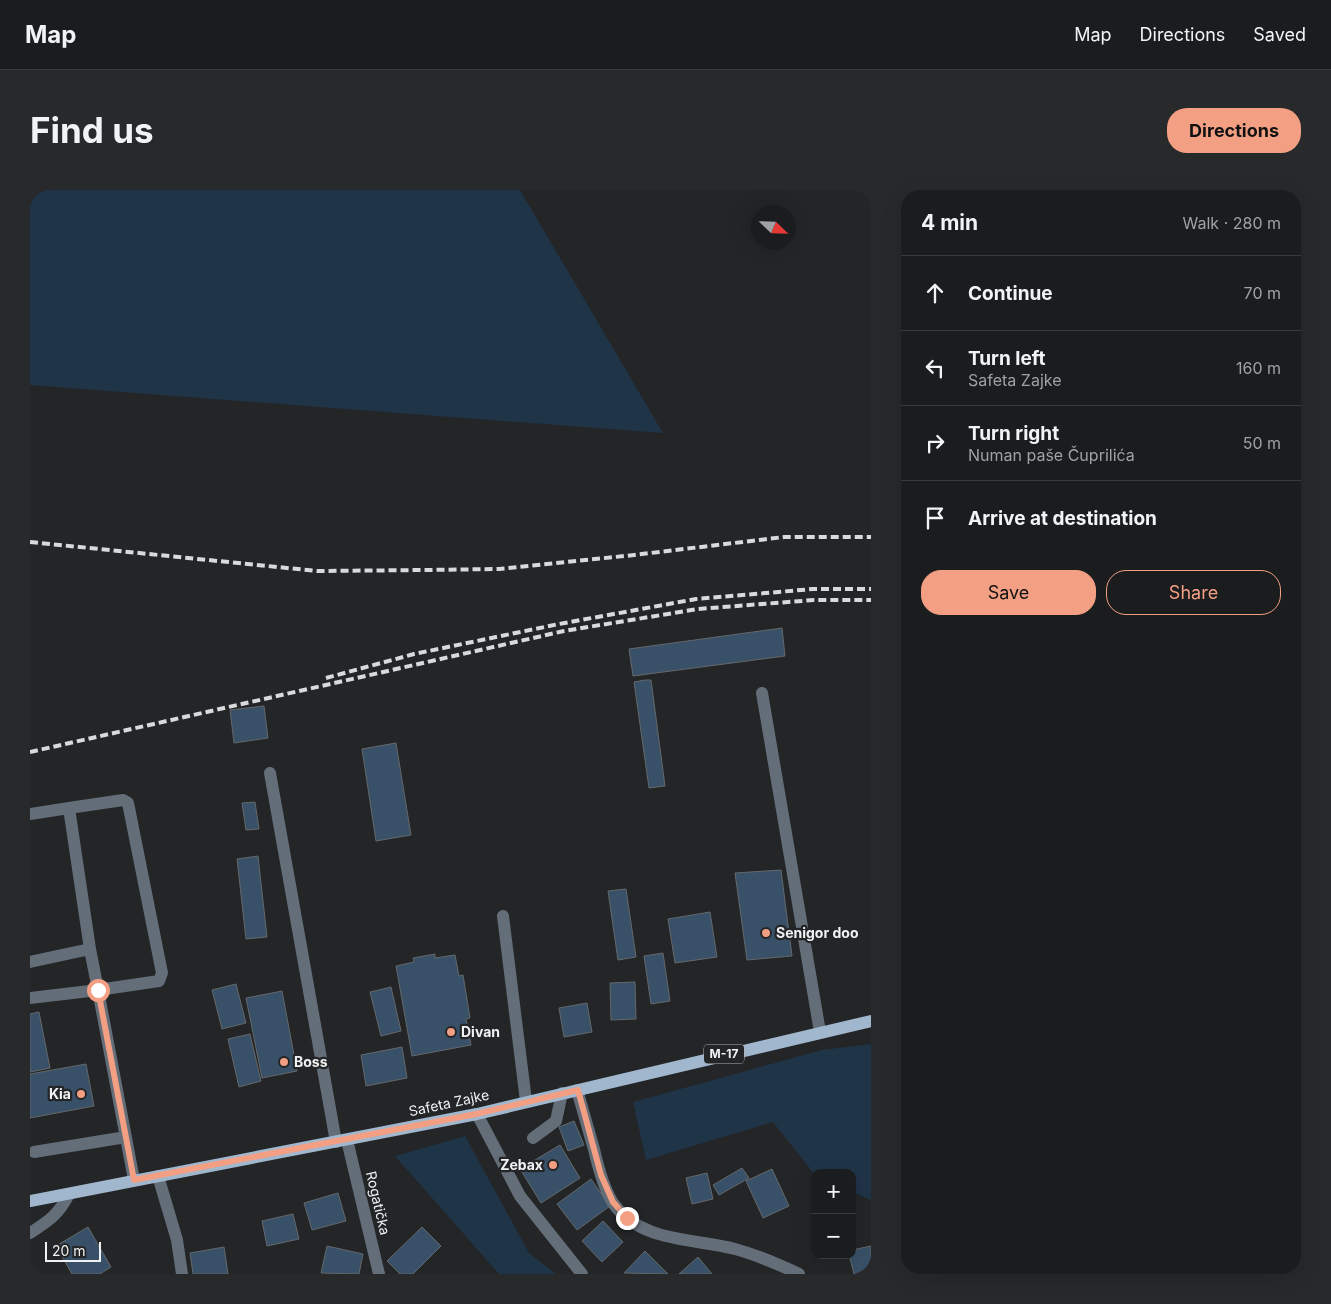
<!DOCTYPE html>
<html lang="en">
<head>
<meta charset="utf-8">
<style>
	body { margin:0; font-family:Inter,sans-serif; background:#27292a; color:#f1f3f6 }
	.controls { position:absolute; right:15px; bottom:15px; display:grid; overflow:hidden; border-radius:10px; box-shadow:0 5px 20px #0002 }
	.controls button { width:45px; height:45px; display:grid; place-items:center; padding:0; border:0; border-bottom:1px solid #383a3b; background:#1a1c1d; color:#f1f3f6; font:25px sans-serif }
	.compass { position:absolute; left:721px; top:15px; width:45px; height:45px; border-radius:50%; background:#1a1c1d; box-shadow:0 5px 20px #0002; rotate:113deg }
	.scale { position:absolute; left:15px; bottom:12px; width:56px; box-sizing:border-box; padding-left:5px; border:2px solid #eff1f2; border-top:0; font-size:14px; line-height:18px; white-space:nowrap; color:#eff1f2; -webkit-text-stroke:4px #232527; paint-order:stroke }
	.stop { position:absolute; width:15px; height:15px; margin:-11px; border:4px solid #f39f84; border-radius:50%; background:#fff }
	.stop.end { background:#f39f84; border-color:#fff; box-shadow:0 1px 5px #0008 }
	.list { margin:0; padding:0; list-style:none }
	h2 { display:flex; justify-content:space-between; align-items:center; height:65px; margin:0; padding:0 20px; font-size:21px }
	h2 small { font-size:16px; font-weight:400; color:#9fa1a4 }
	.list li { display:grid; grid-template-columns:32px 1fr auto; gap:15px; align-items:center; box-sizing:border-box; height:75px; padding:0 20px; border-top:1px solid #383a3b }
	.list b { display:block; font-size:19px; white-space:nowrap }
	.list p { margin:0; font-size:16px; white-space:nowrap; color:#9fa1a4 }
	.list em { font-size:16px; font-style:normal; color:#9fa1a4 }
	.actions { display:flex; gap:10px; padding:15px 20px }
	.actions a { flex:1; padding:11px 0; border:1px solid #f39f84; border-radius:20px; text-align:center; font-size:18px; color:#f39f84 }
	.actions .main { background:#f39f84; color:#111 }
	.icon { flex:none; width:28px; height:28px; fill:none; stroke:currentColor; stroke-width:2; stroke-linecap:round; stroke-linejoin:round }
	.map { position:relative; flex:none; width:841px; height:1084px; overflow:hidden; border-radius:20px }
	header { display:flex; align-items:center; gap:30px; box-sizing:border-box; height:70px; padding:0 25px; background:#1a1c1d; border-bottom:1px solid #383a3b }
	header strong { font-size:24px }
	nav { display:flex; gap:28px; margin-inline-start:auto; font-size:18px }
	.intro { display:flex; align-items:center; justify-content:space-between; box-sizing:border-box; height:120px; padding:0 30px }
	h1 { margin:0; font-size:35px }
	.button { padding:12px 22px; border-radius:20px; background:#f39f84; color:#111; font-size:18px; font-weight:700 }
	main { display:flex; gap:30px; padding:0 30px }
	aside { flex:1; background:#1a1c1d; border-radius:20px; box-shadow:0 5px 20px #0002 }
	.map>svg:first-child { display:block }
	.green { fill:#203448 }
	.building { fill:#395168; stroke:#65686a }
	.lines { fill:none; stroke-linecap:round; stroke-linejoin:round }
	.minor { stroke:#636e79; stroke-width:12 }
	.major { stroke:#a0b7ce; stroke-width:12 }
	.rail { stroke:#d8dadb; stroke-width:4; stroke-dasharray:8 4; stroke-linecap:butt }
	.route { stroke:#f39f84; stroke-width:6 }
	.poi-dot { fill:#f39f84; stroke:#232527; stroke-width:2 }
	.labels { text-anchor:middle; stroke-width:4.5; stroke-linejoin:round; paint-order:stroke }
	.shield { fill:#232527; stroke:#b2b4b5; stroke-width:1 }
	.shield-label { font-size:12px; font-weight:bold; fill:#eff1f2 }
	.poi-label { font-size:14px; font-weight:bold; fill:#eff1f2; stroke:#232527; text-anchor:start }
	.street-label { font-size:14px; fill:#eff1f2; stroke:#232527 }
</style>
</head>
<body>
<header>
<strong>Map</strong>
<nav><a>Map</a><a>Directions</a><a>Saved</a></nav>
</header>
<div class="intro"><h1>Find us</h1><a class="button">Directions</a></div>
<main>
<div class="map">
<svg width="841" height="1084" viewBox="0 0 841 1084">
	<rect width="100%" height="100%" fill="#232527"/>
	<path class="green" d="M0,0H490L633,243L0,195Z
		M841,854V1010L822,1002V983H785V985L743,932L616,970L603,912L792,860Z
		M435,946L499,1063L526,1084H469L365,966Z"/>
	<path class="building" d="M752,438L755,466L603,486L599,459Z
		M615,490H621L635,596L619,598L604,492Z
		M234,516L238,548L204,553L200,520Z
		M366,553L381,645L346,651L332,559Z
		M225,612L229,639L216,640L212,613Z
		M228,666L237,747L216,749L207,669Z
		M751,680L762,766L717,770L705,683Z
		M596,699L606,767L588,770L578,701Z
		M680,722L687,767L645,773L638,729Z
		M633,763L640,811L621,814L614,766Z
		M405,764V768L425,765L429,786L433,785L440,828L436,829L441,855L382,866L366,776L384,772L383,768Z
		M605,792L606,829L581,830L580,793Z
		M206,794L216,833L192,839L182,800Z
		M361,797L371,841L351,846L340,802Z
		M252,801L267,881L232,888L216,808Z
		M557,813L562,842L534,847L529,818Z
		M9,822L20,878L0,882V824Z
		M220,844L231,891L209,897L198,849Z
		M372,857L377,888L336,896L331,865Z
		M56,874L64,916L0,928V884Z
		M544,931L554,955L538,961L529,937Z
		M530,955L550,988L511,1013L490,979Z
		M712,978L719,988L689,1005L683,995Z
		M742,979L759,1016L733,1028L716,991Z
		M677,983L683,1009L662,1014L656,988Z
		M561,989L580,1016L547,1040L527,1014Z
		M308,1003L316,1031L282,1040L274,1013Z
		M263,1024L269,1049L237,1056L232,1031Z
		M573,1031L593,1052L572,1072L552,1051Z
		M58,1037L81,1077L70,1084H42L26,1056Z
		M392,1037L411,1056L383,1084H370L357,1071Z
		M297,1056L333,1064L329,1084L291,1083Z
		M841,1056V1084H824L819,1065H822V1060Z
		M194,1057L198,1084H163L160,1063Z
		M615,1061L638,1084L594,1083Z
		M668,1067L682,1084H649Z"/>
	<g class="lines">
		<path class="minor" d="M732,503L790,842
			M240,583L306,952
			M93,610L98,613L132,783L129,791L68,800L60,759L39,618Z
			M0,624L39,618
			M473,726L496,911
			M0,772L60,759
			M0,808L68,800L104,990
			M547,900C553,920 558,939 564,959C568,977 573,997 583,1013C611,1053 663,1048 705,1059C727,1065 748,1074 769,1084
			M447,924L490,1006L552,1084
			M503,948L526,931L532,903
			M317,950L349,1084
			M4,962L96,947
			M128,986L147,1050L152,1084
			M0,1043C19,1031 29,1024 39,1004"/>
		<path class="major" d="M0,1011L447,924L841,831"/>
		<path class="rail" d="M0,352L287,381L396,380L469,379L604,365L754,347H841
			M296,488L384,464L529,434L666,409L783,399H841
			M0,562L534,441L668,419L784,410H841"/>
	</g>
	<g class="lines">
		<path class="route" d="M68,800L104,990L446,924L548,900L571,985L583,1012L597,1028"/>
	</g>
	<g class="poi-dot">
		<circle cx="736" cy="743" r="5"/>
		<circle cx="421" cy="842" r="5"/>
		<circle cx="254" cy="872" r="5"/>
		<circle cx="51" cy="904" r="5"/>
		<circle cx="523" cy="975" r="5"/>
	</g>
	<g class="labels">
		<rect class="shield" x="674" y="854.5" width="40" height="19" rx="4"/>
		<g class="shield-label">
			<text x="694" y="868">M-17</text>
		</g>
		<g class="poi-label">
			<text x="746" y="748">Senigor doo</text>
			<text x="431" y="847">Divan</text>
			<text x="264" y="877">Boss</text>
			<text x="41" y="909" text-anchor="end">Kia</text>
			<text x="513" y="980" text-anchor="end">Zebax</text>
		</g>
		<g class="street-label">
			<text transform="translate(419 913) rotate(-12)" y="5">Safeta Zajke</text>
			<text transform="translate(348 1013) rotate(77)" y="5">Rogatička</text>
		</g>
	</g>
</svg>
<div class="controls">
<button>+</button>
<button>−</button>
</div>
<svg class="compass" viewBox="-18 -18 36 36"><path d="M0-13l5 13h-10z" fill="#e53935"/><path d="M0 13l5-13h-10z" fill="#9fa1a4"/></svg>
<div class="scale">20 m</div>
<div class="stop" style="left:68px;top:800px"></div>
<div class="stop end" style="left:597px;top:1028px"></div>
</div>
<aside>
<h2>4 min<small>Walk · 280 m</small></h2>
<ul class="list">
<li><svg class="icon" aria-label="ahead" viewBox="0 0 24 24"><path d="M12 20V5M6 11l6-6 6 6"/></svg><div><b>Continue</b></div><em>70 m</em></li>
<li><svg class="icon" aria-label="left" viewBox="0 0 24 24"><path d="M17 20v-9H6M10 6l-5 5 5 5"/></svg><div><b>Turn left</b><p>Safeta Zajke</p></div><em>160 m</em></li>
<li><svg class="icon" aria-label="right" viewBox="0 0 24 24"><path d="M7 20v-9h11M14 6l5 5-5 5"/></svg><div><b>Turn right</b><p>Numan paše Čuprilića</p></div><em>50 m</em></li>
<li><svg class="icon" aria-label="arrive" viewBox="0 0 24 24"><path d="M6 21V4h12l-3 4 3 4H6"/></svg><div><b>Arrive at destination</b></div></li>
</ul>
<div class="actions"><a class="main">Save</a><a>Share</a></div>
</aside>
</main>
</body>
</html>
